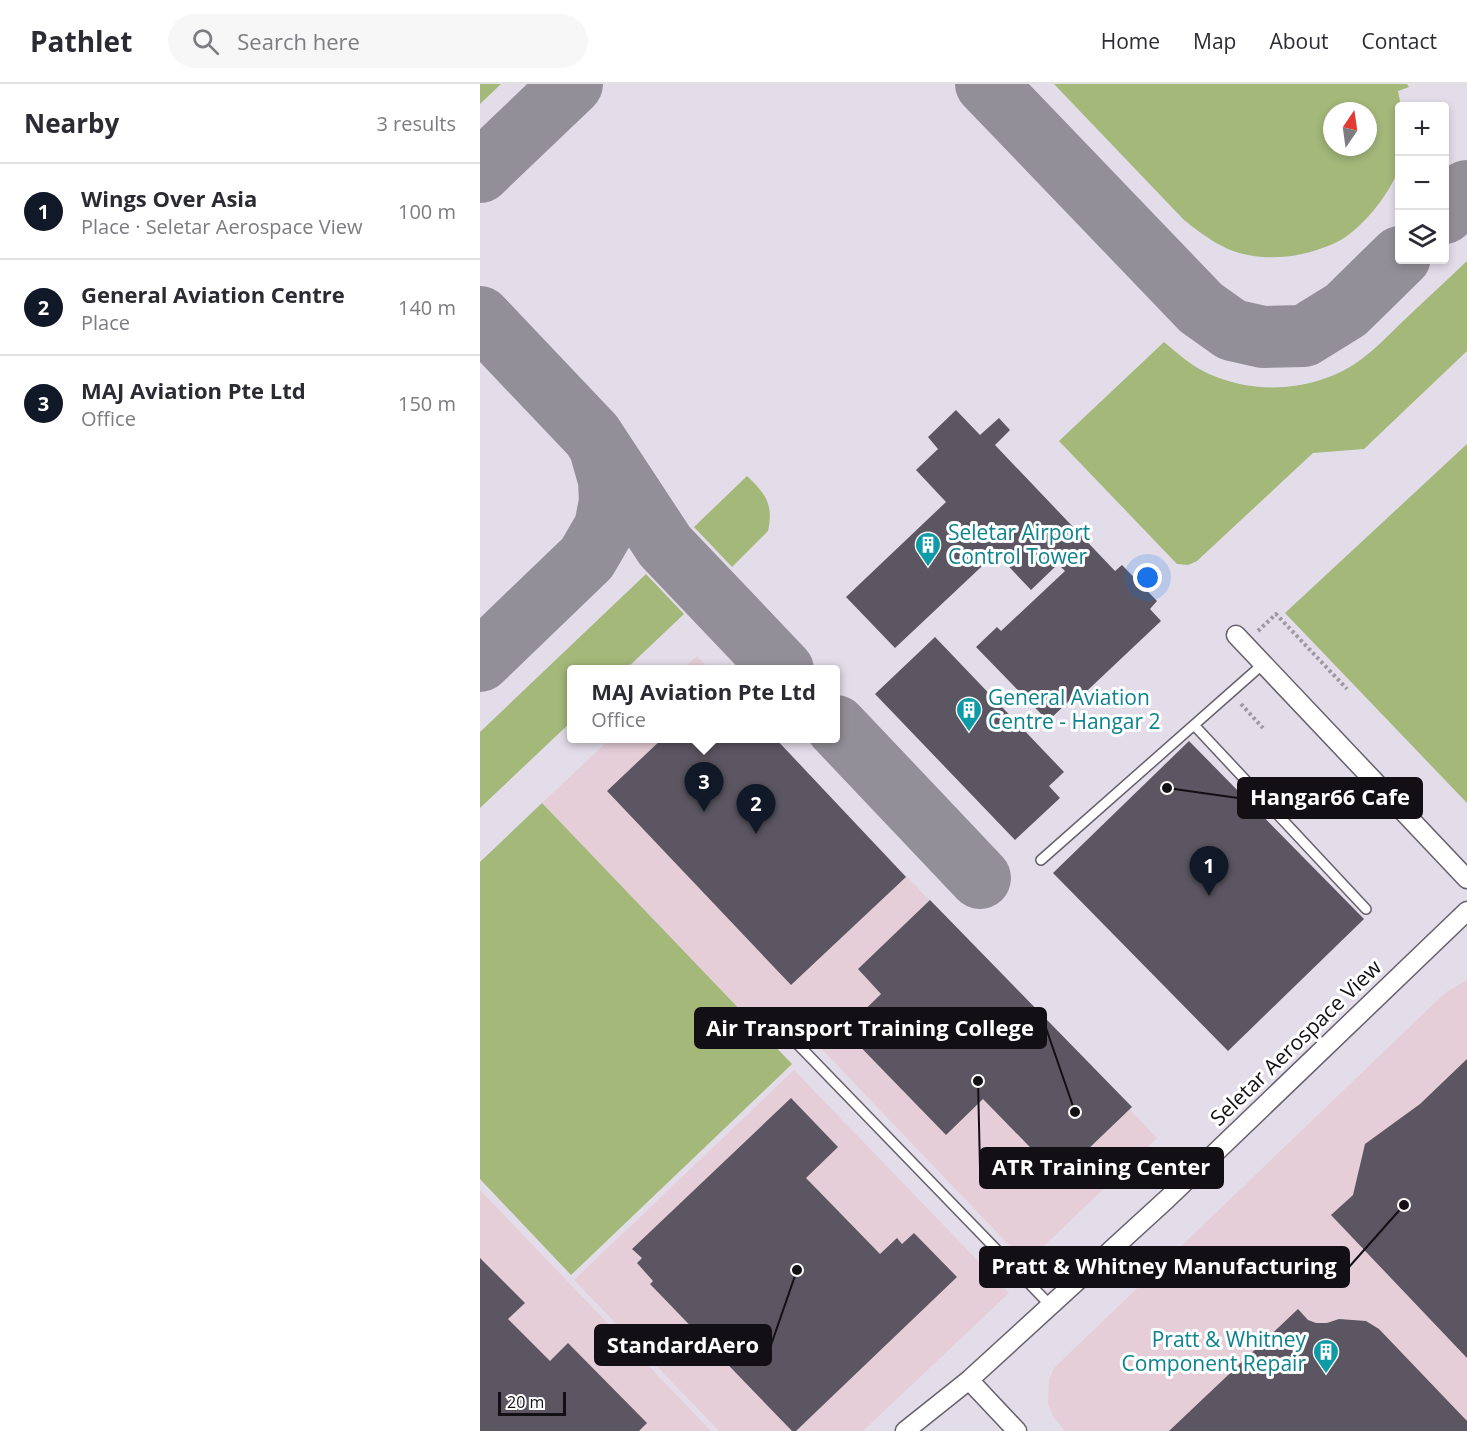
<!DOCTYPE html>
<html lang="en">
<head>
<meta charset="utf-8">
<style>
	body { margin:0; font-family:"Open Sans",sans-serif; background:#f7f7f7; color:#2b2b33 }
	.controls { position:absolute; right:18px; top:18px; display:grid; overflow:hidden; border-radius:6px; box-shadow:0 3px 9px #0003 }
	.controls button { width:54px; height:54px; display:grid; place-items:center; padding:0; border:0; border-bottom:2px solid #e1e1e2; background:#fff; color:#2b2b33; font:30px sans-serif }
	.compass { position:absolute; left:843px; top:18px; width:54px; height:54px; border-radius:50%; background:#fff; box-shadow:0 3px 9px #0003; rotate:13deg }
	.scale { position:absolute; left:18px; bottom:15px; width:68px; box-sizing:border-box; padding-left:6px; border:3px solid #121014; border-top:0; font-size:16px; line-height:21px; white-space:nowrap; color:#121014; -webkit-text-stroke:4px #fff; paint-order:stroke }
	.you { position:absolute; left:668px; top:494px; width:21px; height:21px; margin:-15px; border:4px solid #fff; border-radius:50%; background:#1a73e8; box-shadow:0 0 0 9px #1a73e833 }
	.badge { display:grid; place-items:center; width:39px; height:39px; border-radius:50%; background:#111827; color:#fff; font-size:20px; font-weight:700 }
	.pin { position:absolute; translate:-50% -50px; filter:drop-shadow(0 2px 3px #0008) }
	.pin::after { content:''; position:absolute; top:32px; width:21px; height:18px; background:inherit; clip-path:polygon(0 0,100% 0,50% 100%) }
	.popup { position:absolute; left:87px; top:581px; width:273px; height:78px; box-sizing:border-box; display:grid; place-content:center; border-radius:6px; background:#fff; filter:drop-shadow(0 2px 4px #0005); font-size:20px; white-space:nowrap; color:#7c7c81 }
	.popup b { font-size:22px; color:#2b2b33 }
	.popup::after { content:''; position:absolute; left:50%; top:100%; margin-left:-12px; border:12px solid transparent; border-top-color:#fff }
	.list { margin:0; padding:0; list-style:none }
	h2 { display:flex; justify-content:space-between; align-items:center; height:78px; margin:0; padding:0 24px; font-size:26px }
	h2 small { font-size:20px; font-weight:400; color:#7c7c81 }
	.list li { display:grid; grid-template-columns:39px 1fr auto; gap:18px; align-items:center; box-sizing:border-box; height:96px; padding:0 24px; border-top:2px solid #e1e1e2 }
	.list b { display:block; font-size:22px; white-space:nowrap }
	.list p { margin:0; font-size:20px; white-space:nowrap; color:#7c7c81 }
	.list em { font-size:20px; font-style:normal; color:#7c7c81 }
	.icon { flex:none; width:33px; height:33px; fill:none; stroke:currentColor; stroke-width:2; stroke-linecap:round; stroke-linejoin:round }
	.map { position:relative; flex:none; width:987px; height:1347px; overflow:hidden }
	header { display:flex; align-items:center; gap:36px; box-sizing:border-box; height:84px; padding:0 30px; background:#fff; border-bottom:2px solid #e1e1e2 }
	header strong { font-size:28px }
	nav { display:flex; gap:33px; margin-inline-start:auto; font-size:21px }
	.search { width:420px; height:54px; background:#f7f7f7; display:flex; align-items:center; gap:15px; box-sizing:border-box; padding:0 21px; border-radius:33px; color:#7c7c81; font-size:22px }
	main { display:flex }
	aside { flex:1; background:#fff }
	.map>svg:first-child { display:block }
	.industrial { fill:#e6ced8 }
	.green { fill:#a4b87a; fill-rule:evenodd }
	.lines { fill:none; stroke-linecap:round; stroke-linejoin:round }
	.taxiway { stroke:#938f98; stroke-width:62 }
	.building { fill:#5b5661 }
	.service-casing { stroke:#65606b; stroke-width:12 }
	.minor-casing { stroke:#65606b; stroke-width:21 }
	.path { stroke:#9d99a3; stroke-width:4; stroke-dasharray:3 3; stroke-linecap:butt }
	.service { stroke:#fff; stroke-width:9 }
	.minor { stroke:#fff; stroke-width:18 }
	.labels { text-anchor:middle; stroke-width:6; stroke-linejoin:round; paint-order:stroke }
	.culture-label { font-size:21px; fill:#0d838f; stroke:#fff; text-anchor:start }
	.street-label { font-size:21px; fill:#121014; stroke:#fff }
	.leader { fill:none; stroke:#121014; stroke-width:2 }
	.callout-dot { fill:#121014; stroke:#fff; stroke-width:2 }
	.callout { fill:#121014; stroke:#121014; stroke-width:2 }
	.callout-label { font-size:22px; text-anchor:middle; font-weight:bold; fill:#fff }
</style>
</head>
<body>
<header>
<strong>Pathlet</strong>
<div class="search"><svg class="icon" aria-label="search" viewBox="0 0 24 24"><circle cx="10" cy="10" r="6"/><path d="M15 15l6 6"/></svg>Search here</div>
<nav><a>Home</a><a>Map</a><a>About</a><a>Contact</a></nav>
</header>
<main>
<aside>
<h2>Nearby<small>3 results</small></h2>
<ul class="list">
<li><span class="badge">1</span><div><b>Wings Over Asia</b><p>Place · Seletar Aerospace View</p></div><em>100 m</em></li>
<li><span class="badge">2</span><div><b>General Aviation Centre</b><p>Place</p></div><em>140 m</em></li>
<li><span class="badge">3</span><div><b>MAJ Aviation Pte Ltd</b><p>Office</p></div><em>150 m</em></li>
</ul>
</aside>
<div class="map">
<svg width="987" height="1347" viewBox="0 0 987 1347">
	<rect width="100%" height="100%" fill="#e2dde9"/>
	<path class="industrial" d="M217,572L229,585H203Z
		M130,655H295L677,1054L546,1179L312,934L289,956L62,719Z
		M987,896V1347H585L573,1332L568,1319L569,1296L574,1284L966,908Z
		M314,986L529,1209L383,1347H239L94,1196Z
		M0,1106L231,1347H0Z"/>
	<path class="green" d="M0,0H21L0,20Z
		M574,0H927L929,3L918,7L921,22H920C920,38 923,73 918,86C910,110 880,147 857,158C830,171 797,177 768,171C744,167 723,151 704,136ZM852,27H888V63H852Z
		M987,177V267L884,365L833,369L717,477L708,481L697,480L579,357L684,258C698,270 713,283 729,290C778,312 840,307 883,274C896,264 908,252 920,240C942,219 965,198 987,177Z
		M987,360V719L805,529Z
		M267,392C285,409 294,420 288,447L252,483L214,443Z
		M166,490L204,530L146,585L92,586V637L0,724V648Z
		M62,719L312,980L91,1191L0,1095V778Z"/>
	<g class="lines">
		<path class="taxiway" d="M506,0L721,224L752,246L783,253L824,252L866,226L920,173
			M0,88L92,0
			M964,129L987,107
			M0,233L112,351L185,462L303,586
			M0,577L107,474L125,443L130,417L129,396L121,368
			M356,642L500,794"/>
	</g>
	<path class="building" d="M476,326L500,351L519,334L530,346L515,361L635,487L642,481L677,517L670,525L681,537L592,621L589,617L568,637L496,563L517,543L521,547L585,487L578,480L551,506L516,469L415,564L366,513L466,418L436,386L458,365L448,353Z
		M455,553L584,688L569,702L580,714L535,756L395,610Z
		M183,654H295L426,793L311,901L127,707Z
		M709,657L884,835L748,967L573,789Z
		M450,816L652,1023L579,1093L503,1015L466,1051L364,946L401,910L378,885Z
		M987,975V1274L851,1131L873,1111L885,1060L940,1020Z
		M311,1014L358,1063L326,1094L400,1170L417,1154L422,1160L434,1149L477,1193L316,1347H312L170,1200L173,1197L157,1179L162,1174L152,1165Z
		M0,1174L45,1219L28,1235L70,1277L88,1259L167,1339L159,1347H0Z
		M818,1225L828,1236L836,1239H847L859,1235L886,1237L899,1245L987,1337V1347H689Z"/>
	<g class="lines">
		<defs>
			<path id="service" d="M714,641L886,825
				M561,776L783,580
				M302,944L571,1222"/>
			<path id="minor" d="M756,551L987,795
				M489,1296L537,1347
				M425,1347L489,1296L687,1115L987,827"/>
		</defs>
		<use href="#service" class="service-casing"/>
		<use href="#minor" class="minor-casing"/>
		<path class="path" d="M778,547L796,530L867,605
			M761,620L783,644"/>
		<use href="#service" class="service"/>
		<use href="#minor" class="minor"/>
	</g>
	<defs>
		<symbol id="building-pin" viewBox="-11 -11 22 30"><path d="M0 17L-7.5 6A9.5 9.5 0 1 1 7.5 6Z" fill="#0f9aa8" stroke="#fff"/><path d="M-4-6H4V6H1V3H-1V6H-4ZM-2.5-4.3h1.7v1.8h-1.7ZM.8-4.3h1.7v1.8H.8ZM-2.5-1h1.7V.8h-1.7ZM.8-1h1.7V.8H.8Z" fill="#fff"/></symbol>
	</defs>
	<g fill-rule="evenodd">
		<use href="#building-pin" x="433" y="446" width="30" height="40"/>
		<use href="#building-pin" x="474" y="611" width="30" height="40"/>
		<use href="#building-pin" x="831" y="1253" width="30" height="40"/>
	</g>
	<g class="labels">
		<g class="culture-label">
			<text x="468" y="456">Seletar Airport<tspan x="468" dy="24">Control Tower</tspan></text>
			<text x="508" y="621">General Aviation<tspan x="508" dy="24">Centre - Hangar 2</tspan></text>
			<text x="826" y="1263" text-anchor="end">Pratt &amp; Whitney<tspan x="826" dy="24">Component Repair</tspan></text>
		</g>
		<g class="street-label">
			<text transform="translate(816 959) rotate(-44)" y="7">Seletar Aerospace View</text>
		</g>
	</g>
	<path class="leader" d="M687 704L758 714M595 1028L566 944M498 997L500 1084M924 1121L869 1183M317 1186L291 1261"/>
	<g class="callout-dot">
		<circle cx="687" cy="704" r="6"/>
		<circle cx="595" cy="1028" r="6"/>
		<circle cx="498" cy="997" r="6"/>
		<circle cx="924" cy="1121" r="6"/>
		<circle cx="317" cy="1186" r="6"/>
	</g>
	<g class="callout">
		<rect x="758" y="694" width="184" height="40" rx="6"/>
		<rect x="215" y="924" width="351" height="40" rx="6"/>
		<rect x="500" y="1064" width="243" height="40" rx="6"/>
		<rect x="500" y="1163" width="369" height="40" rx="6"/>
		<rect x="115" y="1241" width="176" height="40" rx="6"/>
	</g>
	<g class="callout-label">
		<text x="850" y="721">Hangar66 Cafe</text>
		<text x="390" y="952">Air Transport Training College</text>
		<text x="621" y="1091">ATR Training Center</text>
		<text x="684" y="1190">Pratt &amp; Whitney Manufacturing</text>
		<text x="203" y="1269">StandardAero</text>
	</g>
</svg>
<div class="controls">
<button>+</button>
<button>−</button>
<button><svg class="icon" aria-label="layers" viewBox="0 0 24 24"><path d="M12 4l9 5-9 5-9-5zM3 14l9 5 9-5"/></svg></button>
</div>
<svg class="compass" viewBox="-18 -18 36 36"><path d="M0-13l5 13h-10z" fill="#e53935"/><path d="M0 13l5-13h-10z" fill="#7c7c81"/></svg>
<div class="scale">20 m</div>
<div class="you"></div>
<div class="pin badge" style="left:729px;top:812px">1</div>
<div class="pin badge" style="left:276px;top:750px">2</div>
<div class="pin badge" style="left:224px;top:728px">3</div>
<div class="popup"><b>MAJ Aviation Pte Ltd</b>Office</div>
</div>
</main>
</body>
</html>
